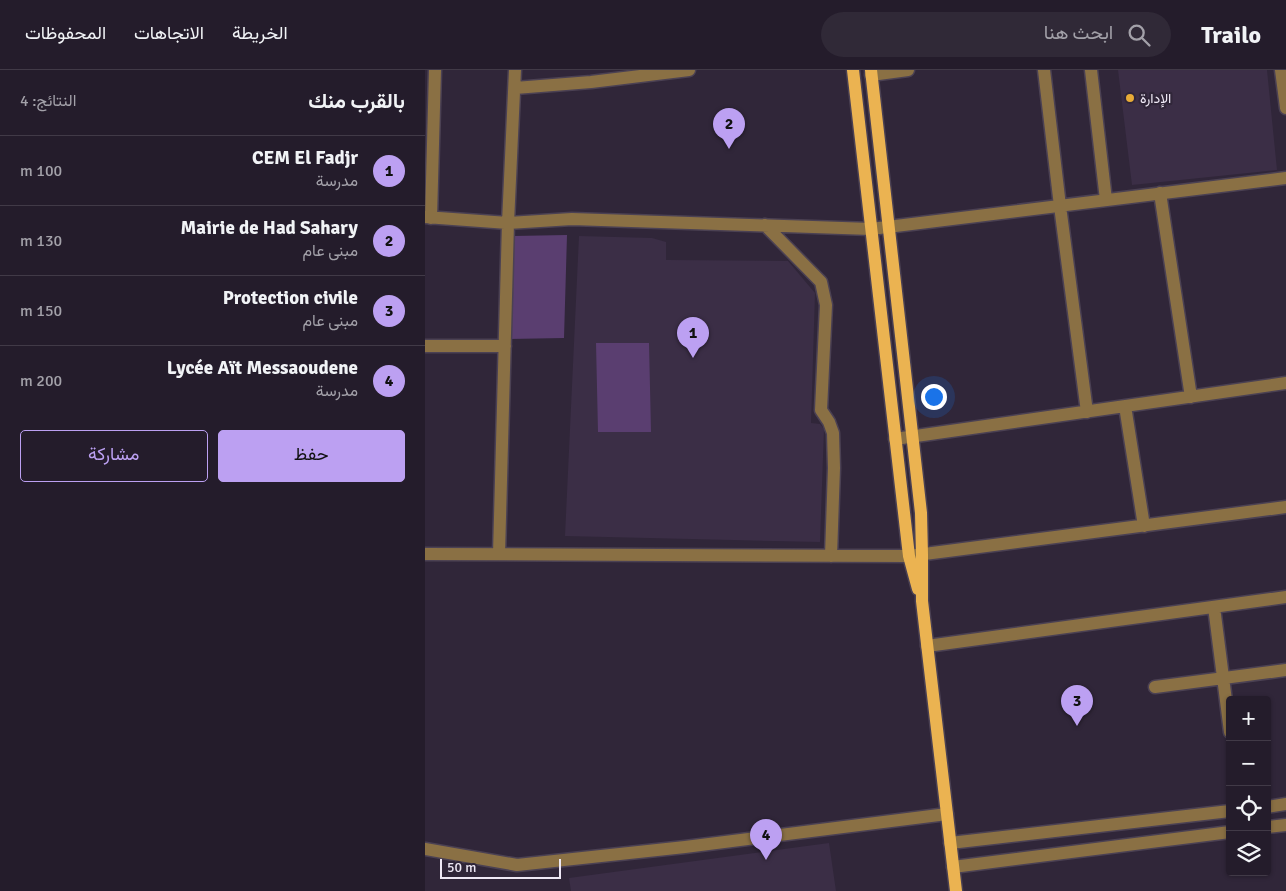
<!DOCTYPE html>
<html lang="ar">
<head>
<meta charset="utf-8">
<style>
	body { margin:0; font-family:Signika,Vazirmatn,sans-serif; background:#302937; color:#f1f3f6; direction:rtl }
	.controls { position:absolute; right:15px; bottom:15px; display:grid; overflow:hidden; border-radius:5px; box-shadow:0 1px 4px #0004 }
	.controls button { width:45px; height:45px; display:grid; place-items:center; padding:0; border:0; border-bottom:1px solid #413a47; background:#241c2b; color:#f1f3f6; font:25px sans-serif }
	.scale { position:absolute; left:15px; bottom:12px; width:121px; box-sizing:border-box; padding-left:5px; border:2px solid #eee8f5; border-top:0; font-size:14px; line-height:18px; white-space:nowrap; color:#eee8f5; -webkit-text-stroke:4px #302639; paint-order:stroke }
	.you { position:absolute; left:508px; top:326px; width:18px; height:18px; margin:-12px; border:4px solid #fff; border-radius:50%; background:#1a73e8; box-shadow:0 0 0 8px #1a73e833 }
	.badge { display:grid; place-items:center; width:32px; height:32px; border-radius:50%; background:#bca0f2; color:#111; font-size:16px; font-weight:700 }
	.pin { position:absolute; translate:-50% -41px; filter:drop-shadow(0 1px 2px #0008) }
	.pin::after { content:''; position:absolute; top:26px; width:18px; height:15px; background:inherit; clip-path:polygon(0 0,100% 0,50% 100%) }
	.list { margin:0; padding:0; list-style:none }
	h2 { display:flex; justify-content:space-between; align-items:center; height:65px; margin:0; padding:0 20px; font-size:21px }
	h2 small { font-size:16px; font-weight:400; color:#a3a1a9 }
	.list li { display:grid; grid-template-columns:32px 1fr auto; gap:15px; align-items:center; box-sizing:border-box; height:70px; padding:0 20px; border-top:1px solid #413a47 }
	.list b { display:block; font-size:19px; white-space:nowrap }
	.list p { margin:0; font-size:16px; white-space:nowrap; color:#a3a1a9 }
	.list em { font-size:16px; font-style:normal; color:#a3a1a9 }
	.actions { display:flex; gap:10px; padding:15px 20px }
	.actions a { flex:1; padding:11px 0; border:1px solid #bca0f2; border-radius:5px; text-align:center; font-size:18px; color:#bca0f2 }
	.actions .main { background:#bca0f2; color:#111 }
	.icon { flex:none; width:28px; height:28px; fill:none; stroke:currentColor; stroke-width:2; stroke-linecap:round; stroke-linejoin:round }
	.map { position:relative; flex:none; width:861px; height:821px; overflow:hidden; direction:ltr }
	header { display:flex; align-items:center; gap:30px; box-sizing:border-box; height:70px; padding:0 25px; background:#241c2b; border-bottom:1px solid #413a47 }
	header strong { font-size:24px }
	nav { display:flex; gap:28px; margin-inline-start:auto; font-size:18px }
	.search { width:350px; height:45px; background:#302937; display:flex; align-items:center; gap:12px; box-sizing:border-box; padding:0 18px; border-radius:28px; color:#a3a1a9; font-size:19px }
	main { display:flex }
	aside { flex:1; background:#241c2b }
	.map>svg:first-child { display:block }
	.built { fill:#3b2e46 }
	.green { fill:#5a3e70 }
	.lines { fill:none; stroke-linecap:round; stroke-linejoin:round }
	.minor-casing { stroke:#4b4153; stroke-width:15 }
	.major-casing { stroke:#4b4153; stroke-width:15 }
	.minor { stroke:#8a7044; stroke-width:12 }
	.major { stroke:#ebb351; stroke-width:12 }
	.poi-dot { fill:#e8ab37; stroke:#302639; stroke-width:2 }
	.labels { text-anchor:middle; stroke-width:4.5; stroke-linejoin:round; paint-order:stroke }
	.poi-label { font-size:14px; fill:#eee8f5; stroke:#302639; text-anchor:start }
</style>
</head>
<body>
<header>
<strong>Trailo</strong>
<div class="search"><svg class="icon" aria-label="search" viewBox="0 0 24 24"><circle cx="10" cy="10" r="6"/><path d="M15 15l6 6"/></svg>ابحث هنا</div>
<nav><a>الخريطة</a><a>الاتجاهات</a><a>المحفوظات</a></nav>
</header>
<main>
<div class="map">
<svg width="861" height="821" viewBox="0 0 861 821">
	<rect width="100%" height="100%" fill="#302639"/>
	<path class="built" d="M693,0H842L852,100L707,115Z
		M154,166L227,168L241,172V190L363,191L390,223L386,353L395,354L399,359L395,472L140,466Z
		M404,773L411,821H146L144,808Z"/>
	<path class="green" d="M142,165L139,268L84,269L88,166Z
		M171,273H224L226,362H173Z"/>
	<g class="lines">
		<defs>
			<path id="minor" d="M619,0L635,136L662,342
				M666,0L681,130
				M856,0L861,38
				M446,5L483,0
				M90,18L166,12L264,0
				M735,123L766,327
				M0,147L83,153L147,149L446,159L861,108
				M6,148L10,0
				M340,155L396,212L401,235L396,340L404,352L408,363L409,398L406,486
				M0,276H80
				M700,336L719,456
				M470,369L861,313
				M0,484L484,486L861,437
				M74,484L83,153L90,0
				M789,537L805,662
				M502,576L861,527
				M730,617L861,600
				M842,737L861,734
				M842,757L861,755
				M525,773L805,741
				M0,779L92,795L260,777L522,744
				M528,797L805,762"/>
			<path id="major" d="M428,0L484,486L493,519
				M446,0L496,443L497,485V531L531,821"/>
		</defs>
		<use href="#minor" class="minor-casing"/>
		<use href="#major" class="major-casing"/>
		<use href="#minor" class="minor"/>
		<use href="#major" class="major"/>
	</g>
	<circle class="poi-dot" cx="705" cy="28" r="5"/>
	<g class="labels">
		<g class="poi-label">
			<text x="715" y="33">الإدارة</text>
		</g>
	</g>
</svg>
<div class="controls">
<button>+</button>
<button>−</button>
<button><svg class="icon" aria-label="locate" viewBox="0 0 24 24"><circle cx="12" cy="12" r="6"/><path d="M12 2v4M12 18v4M2 12h4M18 12h4"/></svg></button>
<button><svg class="icon" aria-label="layers" viewBox="0 0 24 24"><path d="M12 4l9 5-9 5-9-5zM3 14l9 5 9-5"/></svg></button>
</div>
<div class="scale">50 m</div>
<div class="you"></div>
<div class="pin badge" style="left:268px;top:288px">1</div>
<div class="pin badge" style="left:304px;top:79px">2</div>
<div class="pin badge" style="left:652px;top:656px">3</div>
<div class="pin badge" style="left:341px;top:790px">4</div>
</div>
<aside>
<h2>بالقرب منك<small>النتائج: 4</small></h2>
<ul class="list">
<li><span class="badge">1</span><div><b>CEM El Fadjr</b><p>مدرسة</p></div><em>100 m</em></li>
<li><span class="badge">2</span><div><b>Mairie de Had Sahary</b><p>مبنى عام</p></div><em>130 m</em></li>
<li><span class="badge">3</span><div><b>Protection civile</b><p>مبنى عام</p></div><em>150 m</em></li>
<li><span class="badge">4</span><div><b>Lycée Aït Messaoudene</b><p>مدرسة</p></div><em>200 m</em></li>
</ul>
<div class="actions"><a class="main">حفظ</a><a>مشاركة</a></div>
</aside>
</main>
</body>
</html>
